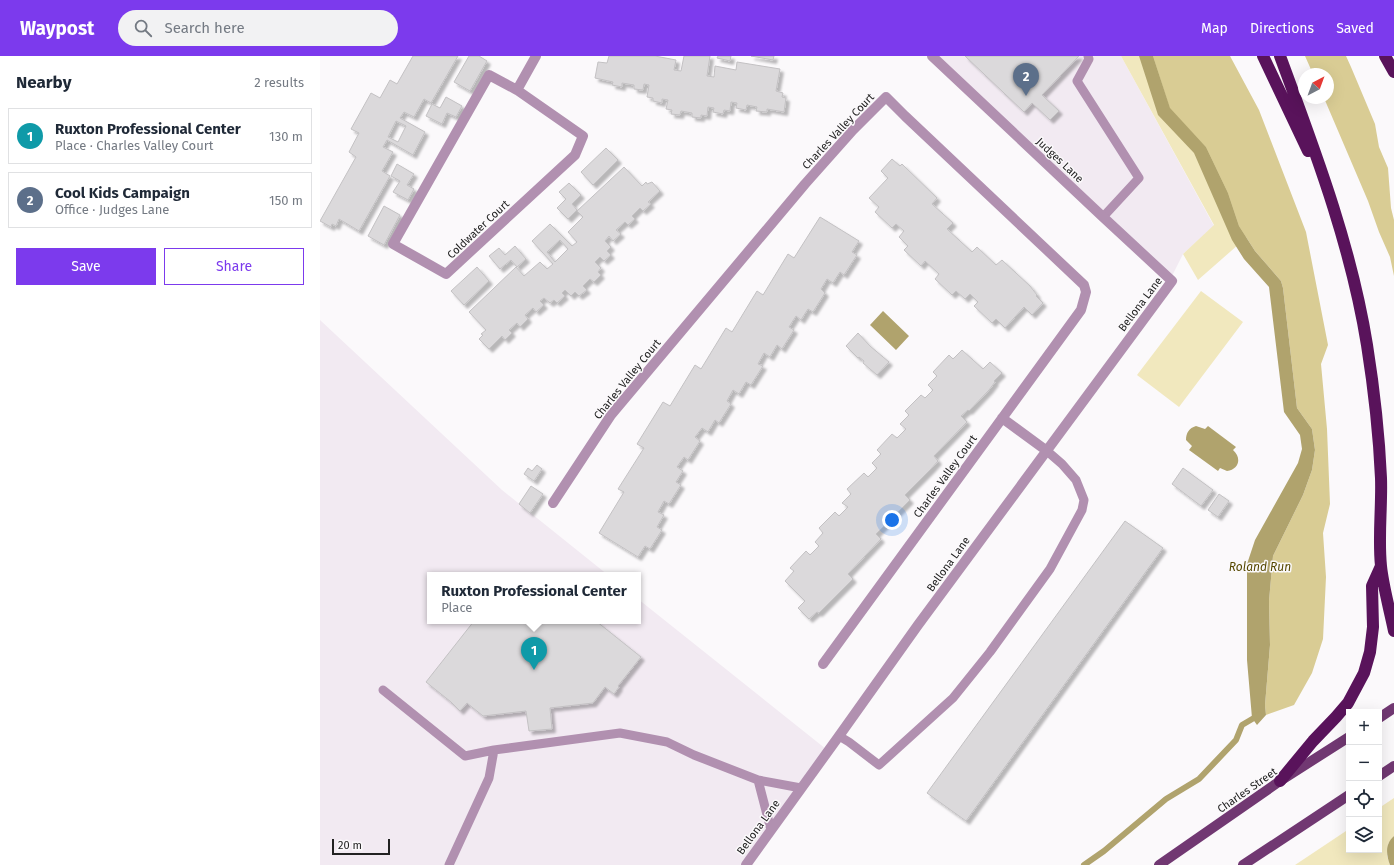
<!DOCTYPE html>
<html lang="en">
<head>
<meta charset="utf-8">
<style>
	body { margin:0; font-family:"Fira Sans",sans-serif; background:#f2f2f3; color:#1f2937 }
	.controls { position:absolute; right:12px; bottom:12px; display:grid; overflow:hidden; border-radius:0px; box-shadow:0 4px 16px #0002 }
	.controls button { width:36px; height:36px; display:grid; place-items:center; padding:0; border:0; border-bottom:1px solid #e0e1e3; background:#fff; color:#1f2937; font:20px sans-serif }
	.compass { position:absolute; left:978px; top:12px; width:36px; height:36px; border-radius:50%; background:#fff; box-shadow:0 4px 16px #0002; rotate:41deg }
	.scale { position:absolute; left:12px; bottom:10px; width:58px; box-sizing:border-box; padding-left:4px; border:2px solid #222; border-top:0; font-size:11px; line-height:14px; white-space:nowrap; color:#222; -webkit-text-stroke:3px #fbf9fb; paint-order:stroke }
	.you { position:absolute; left:572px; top:464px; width:14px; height:14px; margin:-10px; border:3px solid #fff; border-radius:50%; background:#1a73e8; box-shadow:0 0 0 6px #1a73e833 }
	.badge { display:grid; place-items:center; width:26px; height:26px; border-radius:50%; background:#7c3aed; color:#fff; font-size:13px; font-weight:700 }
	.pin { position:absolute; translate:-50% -33px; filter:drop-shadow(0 1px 2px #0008) }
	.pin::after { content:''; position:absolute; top:21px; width:14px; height:12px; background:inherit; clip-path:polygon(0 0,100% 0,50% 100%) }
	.popup { position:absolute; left:107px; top:516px; width:214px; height:52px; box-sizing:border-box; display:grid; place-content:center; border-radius:0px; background:#fff; filter:drop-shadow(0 1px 3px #0005); font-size:13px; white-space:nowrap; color:#747a83 }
	.popup b { font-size:15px; color:#1f2937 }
	.popup::after { content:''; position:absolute; left:50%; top:100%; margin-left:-8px; border:8px solid transparent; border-top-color:#fff }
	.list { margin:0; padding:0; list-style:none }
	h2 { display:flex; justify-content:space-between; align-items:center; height:52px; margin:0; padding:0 16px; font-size:17px }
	h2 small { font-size:13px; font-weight:400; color:#747a83 }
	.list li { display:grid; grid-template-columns:26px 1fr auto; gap:12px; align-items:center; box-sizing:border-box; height:56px; margin:0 8px 8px; padding:0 8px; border:1px solid #e0e1e3; border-radius:0px }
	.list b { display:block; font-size:15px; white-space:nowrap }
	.list p { margin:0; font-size:13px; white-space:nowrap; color:#747a83 }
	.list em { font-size:13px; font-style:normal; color:#747a83 }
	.actions { display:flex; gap:8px; padding:12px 16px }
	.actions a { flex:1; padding:9px 0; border:1px solid #7c3aed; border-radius:0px; text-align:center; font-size:14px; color:#7c3aed }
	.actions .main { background:#7c3aed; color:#fff }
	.icon { flex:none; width:22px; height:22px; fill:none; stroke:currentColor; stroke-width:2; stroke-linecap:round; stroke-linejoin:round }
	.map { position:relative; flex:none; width:1074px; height:809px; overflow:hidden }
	header { display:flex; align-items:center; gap:24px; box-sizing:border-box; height:56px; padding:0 20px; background:#7c3aed; color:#fff }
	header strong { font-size:19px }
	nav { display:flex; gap:22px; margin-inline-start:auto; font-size:14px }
	.search { width:280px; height:36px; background:#f2f2f3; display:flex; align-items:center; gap:10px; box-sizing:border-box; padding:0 14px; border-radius:22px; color:#747a83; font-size:15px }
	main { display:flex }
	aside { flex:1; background:#fff }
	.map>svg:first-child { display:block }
	.built { fill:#f2eaf2 }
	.green { fill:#f1e8be }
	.forest { fill:#d9cc94 }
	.water { fill:#b0a36d }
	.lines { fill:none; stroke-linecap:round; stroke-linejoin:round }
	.stream { stroke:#b0a36d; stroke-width:6 }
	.building { fill:#dbd9db; stroke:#c3c1c3; fill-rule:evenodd; filter:url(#shadow) }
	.service { stroke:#b190b0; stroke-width:9 }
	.minor { stroke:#b190b0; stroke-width:10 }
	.primary { stroke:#713872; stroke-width:10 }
	.motorway { stroke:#59135b; stroke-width:12 }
	.labels { text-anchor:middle; stroke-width:3; stroke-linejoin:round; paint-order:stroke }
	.street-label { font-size:11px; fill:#222; stroke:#fbf9fb }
	.water-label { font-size:12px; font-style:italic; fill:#564800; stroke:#fbf9fb }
</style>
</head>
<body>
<header>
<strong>Waypost</strong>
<div class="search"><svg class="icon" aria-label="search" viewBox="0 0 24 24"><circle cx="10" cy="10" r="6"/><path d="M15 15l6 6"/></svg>Search here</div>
<nav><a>Map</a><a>Directions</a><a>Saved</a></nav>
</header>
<main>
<aside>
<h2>Nearby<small>2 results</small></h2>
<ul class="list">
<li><span class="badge" style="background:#0f9aa8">1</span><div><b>Ruxton Professional Center</b><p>Place · Charles Valley Court</p></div><em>130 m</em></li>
<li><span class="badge" style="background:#5c6f8a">2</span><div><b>Cool Kids Campaign</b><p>Office · Judges Lane</p></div><em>150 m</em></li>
</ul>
<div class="actions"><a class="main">Save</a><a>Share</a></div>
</aside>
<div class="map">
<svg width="1074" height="809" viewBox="0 0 1074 809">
	<defs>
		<filter id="shadow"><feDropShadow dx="3.5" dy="3.5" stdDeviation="1" flood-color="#0004"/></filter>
	</defs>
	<rect width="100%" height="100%" fill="#fbf9fb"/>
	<path class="built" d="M615,0H801L894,170L863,198L849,226Z
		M0,264L182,434L288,519H110V565H318V543L511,697L426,809H0Z"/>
	<path class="green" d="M801,0H865L935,174L878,224L863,198L894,169Z
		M881,235L923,266L859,351L817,319Z
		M1074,742V780L1068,788L1067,800L1070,809H975L1029,773V794H1059V752Z"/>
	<path class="forest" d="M833,0H910L939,54L986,176L1008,289L1001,308L1007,373L1010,448L1003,477L1006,521L1003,583L992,617L974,649L946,659L945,649L950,589L949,545L953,500L983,439L992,414L995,394L992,373L977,352L963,232L961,225L935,195L919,170L908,137L886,91L850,53Z
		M985,0H1026L1031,11L1055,68L1059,91L1068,112L1071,152L1074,164V220L1070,201L1059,176L1048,145L1004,42H1008V18H993Z"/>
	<path class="water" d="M819,0H833L850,52L886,91L908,137L919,170L935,195L961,225L963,232L977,352L992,373L995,394L992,414L983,439L953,500L949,545L950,589L945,649L946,659L937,669L932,662L927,604V508L935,484L978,407L982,393L980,379L964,356L949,231L924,203L912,184L874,97L838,59Z
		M563,255L589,280L576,294L550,269Z
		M876,370L885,373L888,370L916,391L913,394C922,402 919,413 907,415L900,412L898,415L869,394L872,390L866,384C866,377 869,372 876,370Z
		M1074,780V809H1070C1066,798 1065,788 1074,780Z"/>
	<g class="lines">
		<path class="stream" d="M764,809L784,795L846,743L879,723L916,684L922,669L939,659"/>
	</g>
	<path class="building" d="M93,0H138L111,47L104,43L94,61L84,56L80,62L105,76L93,99L67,84L63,91L73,96L62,115L70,120L39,175L19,163L16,170L12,168L11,171L0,165L36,101L29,96L39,77L31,73L51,37L60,42L70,24L77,28ZM76,65L86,70L78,86L68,81Z
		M149,0H159L167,5L150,35L134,26Z
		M289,0H335L356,4L354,14L361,15L364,0H390L387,20L394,21L395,10L416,14L417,6L460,13L456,35L463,37L462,41L466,42L464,56L447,53V56L436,55L437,51L427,49L426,54L416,52L417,47L411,46L410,55L404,54L403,58L393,56L394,52L388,51L387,60L381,59V62L372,61V57L361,55L360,59L351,58L352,54L346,53L348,44L342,43V47L333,45V42L327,41L329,29L324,28L323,34L314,33V29L302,27V31L292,29L293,26L275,22L278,6L287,7Z
		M398,0H411L410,5L397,2Z
		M431,0H454L453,4Z
		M645,0H759L722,39L739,55L730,64L712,47L704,56Z
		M126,41L142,50L136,61L127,57L122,68L106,60L112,48L120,52Z
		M286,92L298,104L273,129L261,116Z
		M572,103L580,110L582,108L617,142L612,148L633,167L627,173L652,196L657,191L676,209L682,204L710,230L717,239L716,240L723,247L712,259L704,251L685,272L676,263L672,267L654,250L658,246L650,238L645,243L636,235L632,239L615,223L619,218L605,205L601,210L584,194L588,190L579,181L584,175L576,168L572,172L555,156L559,151L549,142L568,122L561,115Z
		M77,108L94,118L87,129L94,133L88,144L73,136L80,125L71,120Z
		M304,111L322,130L326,126L327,128L332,126L340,135L328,146L331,148L323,155L320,152L312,160L315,163L308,169L305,166L296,174L301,178L293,185L289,180L285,185L291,191L287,195L291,199L284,205L280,201L275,206L281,212L278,216L281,219L274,226L270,223L263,230L267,234L259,240L255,236L251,240L245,234L242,237L245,240L237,247L234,244L230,247L224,242L220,245L224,249L216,256L213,252L205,259L208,263L200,271L197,267L189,274L192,277L185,284L182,280L169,293L159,283L163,279L161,278L166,274L149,256L196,211L204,220L220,206L227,213L233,208L212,185L230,168L252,190L257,186L248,176L263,161L257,155ZM240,184L248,193L235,206L227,196Z
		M249,127L261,139L252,148L257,154L248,163L237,152L246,143L239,136Z
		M64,150L80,159L64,189L48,180Z
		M500,161L539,185L532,196L537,199L524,219L520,216L513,227L507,223L501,233L505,237L493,256L488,253L481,264L476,260L469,271L474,274L462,293L457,289L450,301L444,297L438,308L443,310L431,329L426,326L419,338L413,334L407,345L411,348L399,367L395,364L388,376L382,372L375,381L380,385L368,404L364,401L357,411L363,415L356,426L361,429L349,448L344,445L338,456L344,459L337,471L342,474L330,493L325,490L318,501L279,477L304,436L298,433L324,392L317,388L343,346L350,350L375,309L381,313L406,272L412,276L437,235L443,239L468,198L474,202Z
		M195,190L206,203L197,211L191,204L180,213L169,200L179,192L185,199Z
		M157,211L169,225L144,249L131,235Z
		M538,277L550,290L569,306L557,319L543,307L544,305L539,301L538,302L526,290Z
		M642,294L663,313L670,306L682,317L674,325L675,326L669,334L649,355L648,354L641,360L647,366L614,400L618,405L611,413L585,439L590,444L556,478L561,483L528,518L533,523L499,557L497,556L489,563L478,552L485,545L465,525L474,515L470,512L486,495L490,499L499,490L495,486L503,477L499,472L515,456L519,460L528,451L522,447L531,438L527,433L544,417L548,421L557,412L552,407L561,398L557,394L572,378L577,382L586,373L580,368L589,359L585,355L601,339L605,342L613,334L608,329L617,320L613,316L629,299L633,303Z
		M217,409L222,413L214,425L204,418L208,412L212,415Z
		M863,412L893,434L881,450L852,428Z
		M211,430L223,438L210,457L199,448Z
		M899,438L909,445L898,461L888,454Z
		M805,465L843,492L646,765L607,737Z
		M154,565H276L321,601L298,630L299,631L294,638L285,631L273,647L230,652L232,673L209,675L206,655L163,660L147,647L140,655L131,646L106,626Z"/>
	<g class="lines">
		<path class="service" d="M768,0L769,3L757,25L819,122L783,161
			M63,634L145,700L174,694L300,677L347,686L374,699L438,724L481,732
			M519,680L529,686L559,709L633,642L670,596L730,513L762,454L764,444L756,424L742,408L727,395
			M438,724L451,774
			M129,809L169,722L174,694"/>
		<path class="minor" d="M169,19L197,34L263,80L255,99L126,218L73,188Z
			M197,34L216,0
			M682,362L727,395
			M233,447L291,359L485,128L533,74L566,41L585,60L764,229L766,236L761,254L503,608
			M426,809L519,680L598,569L852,225L783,161L612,0"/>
		<path class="primary" d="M1059,662L1074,652
			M1059,720L1074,710
			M839,809L960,725L1029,681
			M923,809L1029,739"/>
		<path class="motorway" d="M943,0L988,95
			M960,0C995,95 1031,189 1047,289C1054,333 1059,378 1061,422C1062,451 1058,481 1061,510C1063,530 1070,555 1074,575
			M1065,0L1074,16
			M960,725L993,685L1016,661L1028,647L1044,617L1050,596L1053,571L1052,530L1061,510"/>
	</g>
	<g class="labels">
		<g class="street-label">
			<text transform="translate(518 75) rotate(-47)" y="4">Charles Valley Court</text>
			<text transform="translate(740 104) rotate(43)" y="4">Judges Lane</text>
			<text transform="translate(158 173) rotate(-43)" y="4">Coldwater Court</text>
			<text transform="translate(820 248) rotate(-53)" y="4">Bellona Lane</text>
			<text transform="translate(307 323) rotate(-51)" y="4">Charles Valley Court</text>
			<text transform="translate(625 420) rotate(-54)" y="4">Charles Valley Court</text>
			<text transform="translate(628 508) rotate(-54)" y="4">Bellona Lane</text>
			<text transform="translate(927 734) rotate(-35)" y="4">Charles Street</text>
			<text transform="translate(438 771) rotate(-54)" y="4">Bellona Lane</text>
		</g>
		<g class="water-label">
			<text x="940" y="515">Roland Run</text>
		</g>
	</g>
</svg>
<div class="controls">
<button>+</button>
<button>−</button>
<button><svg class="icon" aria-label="locate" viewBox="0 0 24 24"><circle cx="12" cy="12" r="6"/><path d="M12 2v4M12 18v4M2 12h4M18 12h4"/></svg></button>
<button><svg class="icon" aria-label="layers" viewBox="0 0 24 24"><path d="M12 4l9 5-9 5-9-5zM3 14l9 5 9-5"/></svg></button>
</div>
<svg class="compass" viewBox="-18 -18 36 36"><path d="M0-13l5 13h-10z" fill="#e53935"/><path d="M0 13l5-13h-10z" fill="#747a83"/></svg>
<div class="scale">20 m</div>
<div class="you"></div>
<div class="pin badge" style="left:214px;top:614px;background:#0f9aa8">1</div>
<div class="popup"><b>Ruxton Professional Center</b>Place</div>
<div class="pin badge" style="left:706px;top:40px;background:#5c6f8a">2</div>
</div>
</main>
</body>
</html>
